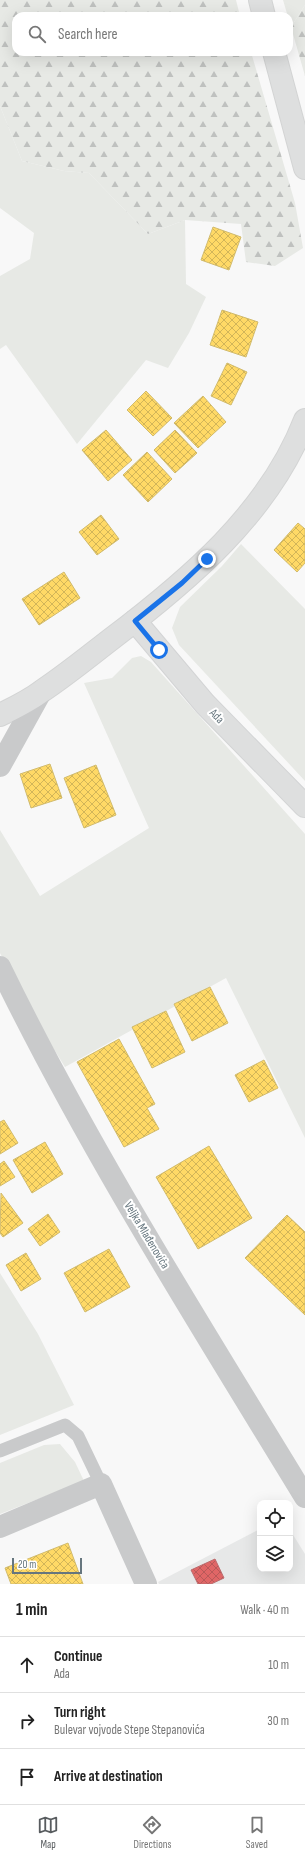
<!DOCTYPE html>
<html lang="en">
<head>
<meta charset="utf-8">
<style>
	body { margin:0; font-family:"Sofia Sans Condensed",sans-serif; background:#f6f6f6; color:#222 }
	.controls { position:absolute; right:12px; bottom:12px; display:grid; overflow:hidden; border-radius:8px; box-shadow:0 4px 16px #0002 }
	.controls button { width:36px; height:36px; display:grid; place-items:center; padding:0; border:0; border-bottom:1px solid #e0e0e0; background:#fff; color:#222; font:20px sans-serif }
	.scale { position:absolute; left:12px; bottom:10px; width:70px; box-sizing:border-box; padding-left:4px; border:2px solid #66767e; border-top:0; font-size:11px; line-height:14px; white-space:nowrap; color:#66767e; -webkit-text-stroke:3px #fff; paint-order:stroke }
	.stop { position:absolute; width:12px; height:12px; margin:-9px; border:3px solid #1a73e8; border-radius:50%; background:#fff }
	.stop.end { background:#1a73e8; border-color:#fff; box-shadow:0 1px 4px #0008 }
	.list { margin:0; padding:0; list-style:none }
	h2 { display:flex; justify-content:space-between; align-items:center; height:52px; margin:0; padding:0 16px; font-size:17px }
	h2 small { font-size:13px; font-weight:400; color:#767676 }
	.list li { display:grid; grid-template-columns:26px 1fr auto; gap:12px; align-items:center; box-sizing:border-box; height:56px; padding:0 16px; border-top:1px solid #e0e0e0 }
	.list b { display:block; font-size:15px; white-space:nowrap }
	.list p { margin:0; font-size:13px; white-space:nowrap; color:#767676 }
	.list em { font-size:13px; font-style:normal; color:#767676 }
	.icon { flex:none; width:22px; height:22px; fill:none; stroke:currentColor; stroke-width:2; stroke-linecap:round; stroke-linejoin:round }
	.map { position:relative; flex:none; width:305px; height:1584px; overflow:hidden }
	.search { position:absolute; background:#fff; box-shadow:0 4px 16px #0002; left:12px; right:12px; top:12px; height:44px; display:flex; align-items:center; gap:10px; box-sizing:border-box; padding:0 14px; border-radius:12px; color:#767676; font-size:15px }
	.sheet { height:220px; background:#fff }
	nav { display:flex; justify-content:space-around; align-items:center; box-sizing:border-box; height:56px; border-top:1px solid #e0e0e0; background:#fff; font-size:11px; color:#767676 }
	nav a { display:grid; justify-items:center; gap:2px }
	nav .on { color:#585c5f }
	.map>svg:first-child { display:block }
	.built { fill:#e7e8e8 }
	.green { fill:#e7e9e5 }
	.forest { fill:url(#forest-firs) }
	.homes { fill:url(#homes-cross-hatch); stroke:#d1bb6d }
	.shops { fill:url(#shops-cross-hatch); stroke:#bb6b6d }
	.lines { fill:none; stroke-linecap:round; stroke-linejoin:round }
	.secondary-casing { stroke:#d3d4d5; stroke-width:24 }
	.primary-casing { stroke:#d3d4d4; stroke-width:24 }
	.lane { stroke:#c9cacb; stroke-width:13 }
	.street { stroke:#c9cacb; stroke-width:22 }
	.secondary { stroke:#dedfdf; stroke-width:22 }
	.primary { stroke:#dedfdf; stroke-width:22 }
	.route { stroke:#1a73e8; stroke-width:5 }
	.labels { text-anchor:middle; stroke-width:4; stroke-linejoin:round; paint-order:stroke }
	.street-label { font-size:12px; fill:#66767e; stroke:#fff }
</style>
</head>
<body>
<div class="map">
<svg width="305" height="1584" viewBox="0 0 305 1584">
	<defs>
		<pattern id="forest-firs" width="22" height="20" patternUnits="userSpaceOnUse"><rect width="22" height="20" fill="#e7e9e5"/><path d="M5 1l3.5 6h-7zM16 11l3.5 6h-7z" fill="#bfc1bf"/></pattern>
		<pattern id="homes-cross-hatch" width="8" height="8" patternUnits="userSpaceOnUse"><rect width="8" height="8" fill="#ffd966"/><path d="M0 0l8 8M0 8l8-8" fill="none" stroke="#d2b559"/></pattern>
		<pattern id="shops-cross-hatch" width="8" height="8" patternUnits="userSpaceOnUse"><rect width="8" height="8" fill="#e06666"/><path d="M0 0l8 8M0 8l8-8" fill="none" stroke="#b95959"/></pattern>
	</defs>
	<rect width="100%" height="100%" fill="#f8f8f8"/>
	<path class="built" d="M260,1529V1569H290V1530L305,1554V1584H159L158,1582Z"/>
	<path class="green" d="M283,0H305V5L291,27Z
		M0,106L22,161L64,171L89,173L148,234L185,220L186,284L206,297L189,333L168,368L146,360L77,444L6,345L0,349V276L30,259L34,233L0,208Z
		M241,544L305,609V781L179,645L172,628L180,607L222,566Z
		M141,656L151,662L305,834V1138L226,978L65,1067L24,1001L0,953V830L40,896L149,828L84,683L112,678L132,658Z
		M0,1273L38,1334L74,1405L0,1435Z
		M60,1444L75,1462L84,1481L0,1514V1463L44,1445Z"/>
	<path class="forest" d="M0,0H236L240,16H16V52H251L295,203L303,248L275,266L246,262L241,224L185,220L148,234L89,173L64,171L22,161L0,106Z
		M305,5V76L291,27Z"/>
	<path class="homes" d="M213,227L241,237L229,270L201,260Z
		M222,310L258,322L246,357L210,345Z
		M227,363L247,372L231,405L211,396Z
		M146,391L172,418L153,436L127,410Z
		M203,396L226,422L198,448L174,423Z
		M106,430L132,460L108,481L82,450Z
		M175,430L197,453L175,473L154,450Z
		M147,452L172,479L148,502L123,475Z
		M101,515L119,539L97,555L79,532Z
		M298,523L305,529V563L297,572L274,550Z
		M64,572L80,598L39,625L22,599Z
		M50,764L62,798L31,808L20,774Z
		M96,765L116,815L84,828L64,778Z
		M210,987L228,1023L192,1041L174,1004Z
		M166,1011L185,1052L152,1068L132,1027Z
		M119,1039L155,1104L147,1108L159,1129L124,1147L77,1062Z
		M264,1060L278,1088L249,1102L235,1075Z
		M4,1120L18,1143L0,1154V1122Z
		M45,1142L63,1174L32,1193L13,1160Z
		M209,1146L252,1218L198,1249L156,1177Z
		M4,1161L15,1177L0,1186V1164Z
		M1,1193L23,1223L3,1237L0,1233Z
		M48,1214L60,1232L40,1246L28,1229Z
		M287,1215L305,1232V1315L245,1258Z
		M109,1249L130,1287L85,1312L64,1273Z
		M26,1253L41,1279L21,1291L6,1265Z
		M68,1543L83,1584H11L5,1568Z"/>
	<path class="shops" d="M215,1559L224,1578L211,1584H198L191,1570Z"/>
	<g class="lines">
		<defs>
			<path id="secondary" d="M135,621L205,704L305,806"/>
			<path id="primary" d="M260,0L264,16
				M274,52L305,168
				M0,715C14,708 29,701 42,691C66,675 88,657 110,640C188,581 269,513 305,420"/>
		</defs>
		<use href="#secondary" class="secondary-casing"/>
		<use href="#primary" class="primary-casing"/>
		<path class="lane" d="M0,1451L65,1425L78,1436L101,1484"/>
		<path class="street" d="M0,766L41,692
			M0,967C89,1150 199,1323 305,1497
			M0,1527L101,1484L146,1584"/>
		<use href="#secondary" class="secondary"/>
		<use href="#primary" class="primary"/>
	</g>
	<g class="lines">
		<path class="route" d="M159,650L135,621L182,583L207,559"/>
	</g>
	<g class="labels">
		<g class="street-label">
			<text transform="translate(217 716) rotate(46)" y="4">Ada</text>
			<text transform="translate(147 1235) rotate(59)" y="4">Veljka Mlađenovića</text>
		</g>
	</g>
</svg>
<div class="controls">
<button><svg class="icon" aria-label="locate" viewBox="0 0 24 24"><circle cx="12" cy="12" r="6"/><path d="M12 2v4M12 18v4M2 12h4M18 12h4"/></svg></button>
<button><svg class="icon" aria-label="layers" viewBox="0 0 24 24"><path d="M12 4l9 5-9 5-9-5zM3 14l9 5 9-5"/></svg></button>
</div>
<div class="scale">20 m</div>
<div class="stop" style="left:159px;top:650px"></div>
<div class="stop end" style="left:207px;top:559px"></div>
<div class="search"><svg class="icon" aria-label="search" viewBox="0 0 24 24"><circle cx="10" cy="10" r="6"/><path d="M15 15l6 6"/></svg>Search here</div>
</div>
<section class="sheet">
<h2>1 min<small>Walk · 40 m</small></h2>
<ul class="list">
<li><svg class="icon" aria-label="ahead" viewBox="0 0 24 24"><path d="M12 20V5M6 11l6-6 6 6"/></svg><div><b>Continue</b><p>Ada</p></div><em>10 m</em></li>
<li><svg class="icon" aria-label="right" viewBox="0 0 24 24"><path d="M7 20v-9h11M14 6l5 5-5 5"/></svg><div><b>Turn right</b><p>Bulevar vojvode Stepe Stepanovića</p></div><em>30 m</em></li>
<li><svg class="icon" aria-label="arrive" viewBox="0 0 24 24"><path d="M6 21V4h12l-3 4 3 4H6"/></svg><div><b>Arrive at destination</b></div></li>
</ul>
</section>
<nav>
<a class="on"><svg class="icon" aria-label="map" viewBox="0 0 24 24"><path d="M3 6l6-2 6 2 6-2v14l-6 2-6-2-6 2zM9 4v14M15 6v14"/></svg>Map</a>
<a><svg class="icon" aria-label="directions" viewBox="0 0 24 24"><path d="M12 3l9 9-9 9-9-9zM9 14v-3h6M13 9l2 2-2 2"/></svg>Directions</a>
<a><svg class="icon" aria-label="saved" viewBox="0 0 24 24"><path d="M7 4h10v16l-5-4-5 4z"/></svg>Saved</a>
</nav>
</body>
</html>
